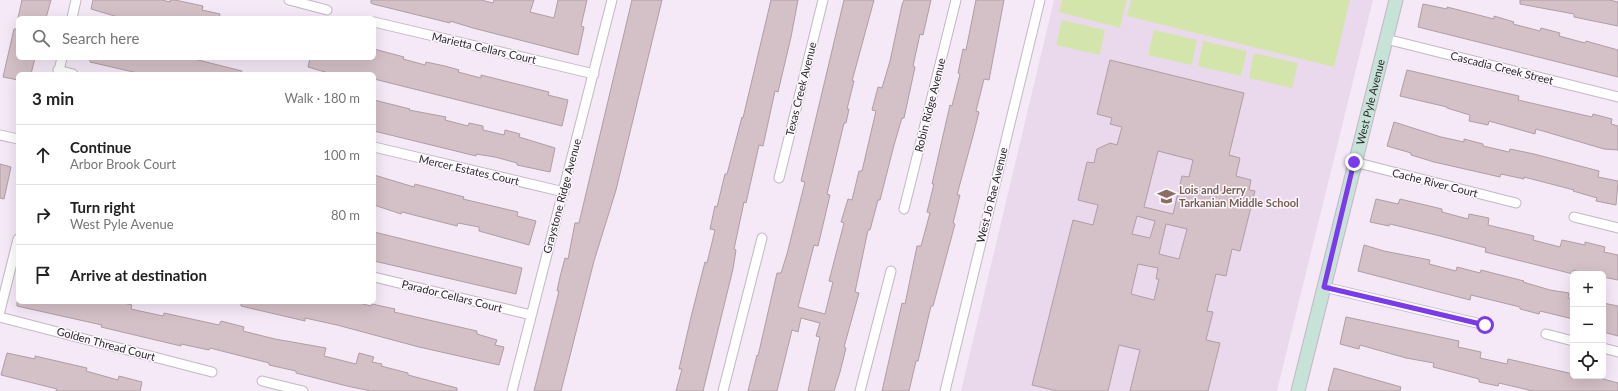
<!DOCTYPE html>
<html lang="en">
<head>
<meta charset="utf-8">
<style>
	body { margin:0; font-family:Lato,sans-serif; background:#f6f6f6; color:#222 }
	.controls { position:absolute; right:12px; bottom:12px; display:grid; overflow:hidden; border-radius:6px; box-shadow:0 4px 16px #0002 }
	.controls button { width:36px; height:36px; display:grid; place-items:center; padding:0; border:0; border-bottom:1px solid #e0e0e0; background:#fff; color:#222; font:20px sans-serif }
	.stop { position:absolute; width:12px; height:12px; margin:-9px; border:3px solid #7c3aed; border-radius:50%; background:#fff }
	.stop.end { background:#7c3aed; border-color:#fff; box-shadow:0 1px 4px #0008 }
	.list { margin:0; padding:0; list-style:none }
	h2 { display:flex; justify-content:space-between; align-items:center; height:52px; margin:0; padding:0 16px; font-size:17px }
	h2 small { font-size:13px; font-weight:400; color:#767676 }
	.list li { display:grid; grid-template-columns:26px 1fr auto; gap:12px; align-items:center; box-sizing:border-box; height:60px; padding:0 16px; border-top:1px solid #e0e0e0 }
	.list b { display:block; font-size:15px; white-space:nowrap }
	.list p { margin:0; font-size:13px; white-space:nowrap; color:#767676 }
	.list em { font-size:13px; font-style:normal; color:#767676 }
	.icon { flex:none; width:22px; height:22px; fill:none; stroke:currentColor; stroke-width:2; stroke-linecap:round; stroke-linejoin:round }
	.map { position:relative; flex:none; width:1618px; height:391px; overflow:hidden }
	.search { position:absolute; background:#fff; box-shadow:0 4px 16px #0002; left:16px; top:16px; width:360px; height:44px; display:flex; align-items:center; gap:10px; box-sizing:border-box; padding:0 14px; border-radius:6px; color:#767676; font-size:15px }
	.panel { position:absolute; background:#fff; box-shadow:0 4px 16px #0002; left:16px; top:72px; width:360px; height:232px; border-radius:6px }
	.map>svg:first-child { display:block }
	.built { fill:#ead9ed }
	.green { fill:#d4e5ac }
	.building { fill:#d4c0c7; stroke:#b09da4; fill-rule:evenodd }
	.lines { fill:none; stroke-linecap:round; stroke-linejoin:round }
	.street-casing { stroke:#c3b7c6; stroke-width:11 }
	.secondary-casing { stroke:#c3b7c6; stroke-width:15 }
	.street { stroke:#fff; stroke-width:9 }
	.secondary { stroke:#c7e2d7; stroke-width:13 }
	.route { stroke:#7c3aed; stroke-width:5 }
	.labels { text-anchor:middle; stroke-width:3; stroke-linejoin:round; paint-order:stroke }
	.street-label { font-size:11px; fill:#2c272d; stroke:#fdf8fe }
	.education-label { font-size:11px; font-weight:bold; fill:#785e54; stroke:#fdf8fe; text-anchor:start }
</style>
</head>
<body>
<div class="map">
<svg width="1618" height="391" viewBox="0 0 1618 391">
	<rect width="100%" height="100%" fill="#f5e8f7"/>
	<path class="built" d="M1054,0H1373L1277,391H961Z"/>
	<path class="green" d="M1062,0H1127L1120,28L1059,12Z
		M1131,0H1350L1334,67L1127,16Z
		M1062,20L1105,30L1100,55L1056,45Z
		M1154,30L1197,40L1192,65L1148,55Z
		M1203,41L1247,51L1241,76L1198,66Z
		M1254,53L1298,63L1292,88L1249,78Z"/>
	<path class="building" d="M22,0H51L46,18H18Z
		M93,0H162L170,2V0H175L203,6L202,10L220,14L219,18H121L91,9Z
		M371,0H481L493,3L494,0H534L530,12L554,18L558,0H587L581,26L584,27L578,55L473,28L450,21V23L373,4L371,3Z
		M632,0H662L616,190L594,261L561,391H534L559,291H557L560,277L565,258L568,259L575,223H579Z
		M771,0H798L791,37L778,92L775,91L763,146L759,145L746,203L744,202L734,249L736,250L733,269L703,391H676L682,369H679L692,313L705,262L707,263L715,230L710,229L715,206L717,207L725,174H727L742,117L743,118Z
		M844,0H874L852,81H854L847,109H849L846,123H844L827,194L830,195L818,246L814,245L798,307L825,314L833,282L829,281L844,223L841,222L848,199L852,200L859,171H862L876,111L872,110L878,87L882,88L890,61L902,5L904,0H931L923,35L920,34L913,66L915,67L904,118H902L894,145L880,200H878L870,230H868L855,292L859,293L844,347L846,348L840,372L834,391H808L820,337L816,336L820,323L801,318L798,332L792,330L777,391H748L757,355L758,356L777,273H781L787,254L805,182L801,181Z
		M976,0H1004L989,80L984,79L976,111L979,112L974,132L957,195H960L953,223L955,224L933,306H931L918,361H916L909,391H882L902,303L905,304L917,246H921L930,213L927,212L934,184H932L950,105L952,106L960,74L958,73L963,49L966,50Z
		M1520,0H1609L1618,2V26L1574,17V14L1520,4Z
		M1423,4L1447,9V7L1494,19V16L1514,22L1513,24L1540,31L1541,28L1560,33L1559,36L1585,43L1586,41L1618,50V77L1418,27Z
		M14,29H18V58H35L31,74H18V80L3,77Z
		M374,49L404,57L403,59L425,65L426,62L445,66L459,70L458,72L481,78V75L549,92L548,95L568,100L562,126L374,79V74H332L308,67L310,58H374Z
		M90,58H190L242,71L241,74H142L90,62Z
		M1110,60L1244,93L1229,155L1240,158L1236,176L1251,180L1249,190L1255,191L1240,251L1232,249L1226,276L1216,274L1207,311L1213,312L1206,340L1220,343L1208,391H1130L1140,350L1119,345L1108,391H1057L1032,385L1073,220L1093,225L1098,205L1078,200L1087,162L1094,163L1097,149L1110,143L1117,145L1122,127L1110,124L1112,118L1097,114ZM1158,151L1193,160L1189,177L1182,176L1173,214L1144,207ZM1137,216L1155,221L1150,238L1132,234ZM1166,224L1187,229L1179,259L1159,254ZM1138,264L1158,268L1156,279H1159L1154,300L1131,294Z
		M1407,70L1519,96L1518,100L1592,117L1593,114L1612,119L1611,124L1618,126V150L1604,149L1536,129L1535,134L1489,121L1488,125L1469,121L1470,115L1447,108V107L1400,96Z
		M374,100L410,109L409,110L446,117L445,120L468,126L469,123L483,126V130L504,135L505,130L520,134L519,137L555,148L550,172L517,165V163L495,157L476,154V156L374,131Z
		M1394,122L1441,137L1464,142V139L1483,144V146L1509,152L1510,149L1534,154L1599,171L1598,177L1618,181L1616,205L1596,201L1597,198L1573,191L1574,190L1524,177V179L1501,174L1500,177L1434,162L1411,155V153L1387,146Z
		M0,164L11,167L4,199L0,198Z
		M374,175L414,187L415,184L464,197L463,199L518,212L517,216L536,221L529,245L479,231V227L458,223L457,226L402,212L401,214L374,205Z
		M1376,199L1398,204L1400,199L1442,209V212L1468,219L1469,214L1489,218L1488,225L1534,236L1533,240L1560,247L1562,240L1585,245V242L1605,247L1604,252L1618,255V280L1603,277V274H1588L1573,270V274L1485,252L1486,248L1436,235L1390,224L1389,226L1370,222Z
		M374,232L522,268L516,294L374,261Z
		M1364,245L1384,251L1430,260L1429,264L1456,271L1457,267L1480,273L1481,270L1524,281L1523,282L1550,290L1569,293L1568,298L1573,299V319L1540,311L1539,314L1520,309V307L1471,295L1470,300L1358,271Z
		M17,302H119L132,305L131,309L163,316L164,313L219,325L221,321L244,327L243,331L275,339L326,348L324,356L356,364L359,353L374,357L372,362L382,364L381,366L408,373V375L457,388V391H371L347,386L296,373V371L269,365V363L210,348L209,350L181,344V346L101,327L102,325L17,306Z
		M241,302H355L371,306L372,304L395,309L394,312L477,331V334L497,340L495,345L504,347L499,365L419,347L337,325L305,318V321L241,306Z
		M1603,303L1618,306V336L1603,332Z
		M1346,317L1459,341L1458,347L1481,352L1480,358L1507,364L1508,359L1573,374V376H1592L1618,383V391H1533L1499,383L1498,386L1479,382V379L1433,367L1434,363L1406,358L1360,345L1359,349L1340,344Z
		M7,353L35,359V356L87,368L86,371L118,380L119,376L142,382L140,391H56L57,389L1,375Z
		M1334,368L1401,387L1400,391H1328Z"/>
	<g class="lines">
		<defs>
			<path id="street" d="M289,0L327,10
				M72,18L76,0
				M374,22L594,74
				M1386,39L1618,97
				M58,70L73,74
				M58,74L62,58
				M0,135L18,139
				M374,147L564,192
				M1354,162L1516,203
				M779,178L823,0
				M904,209L956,0
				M1574,217L1618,228
				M374,277L531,315
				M1324,287L1485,325
				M0,311L18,239
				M0,317L212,372
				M1546,334L1573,341
				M1603,348L1618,352
				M262,381L303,391
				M512,391L612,0
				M723,391L762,238
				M860,391L891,271
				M945,391L1040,0"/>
			<g id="secondary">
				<path id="s1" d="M1298,391L1396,0"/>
			</g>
		</defs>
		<use href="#street" class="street-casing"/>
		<use href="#secondary" class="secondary-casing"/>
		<use href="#street" class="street"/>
		<use href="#secondary" class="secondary"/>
	</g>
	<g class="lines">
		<path class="route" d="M1354,162L1324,287L1485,325"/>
	</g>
	<defs>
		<symbol id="school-bare" viewBox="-9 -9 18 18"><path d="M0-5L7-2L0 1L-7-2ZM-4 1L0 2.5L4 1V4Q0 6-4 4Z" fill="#8d6e63" stroke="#fdf8fe" stroke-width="2.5" paint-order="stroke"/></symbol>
	</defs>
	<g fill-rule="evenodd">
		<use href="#school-bare" x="1154" y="184" width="25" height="25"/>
	</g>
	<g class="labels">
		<g class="street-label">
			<text transform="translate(484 48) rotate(13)" y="4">Marietta Cellars Court</text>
			<text transform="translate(1502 68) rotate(14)" y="4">Cascadia Creek Street</text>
			<text transform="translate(801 89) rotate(-76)" y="4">Texas Creek Avenue</text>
			<text dy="4" stroke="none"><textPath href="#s1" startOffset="298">West Pyle Avenue</textPath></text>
			<text transform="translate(930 105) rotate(-76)" y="4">Robin Ridge Avenue</text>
			<text transform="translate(469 170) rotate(13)" y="4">Mercer Estates Court</text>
			<text transform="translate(1435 183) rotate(14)" y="4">Cache River Court</text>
			<text transform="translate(992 195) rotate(-76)" y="4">West Jo Rae Avenue</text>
			<text transform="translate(562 196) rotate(-75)" y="4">Graystone Ridge Avenue</text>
			<text transform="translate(452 296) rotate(14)" y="4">Parador Cellars Court</text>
			<text transform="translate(106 344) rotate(15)" y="4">Golden Thread Court</text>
		</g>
		<g class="education-label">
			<text x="1179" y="194">Lois and Jerry<tspan x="1179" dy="13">Tarkanian Middle School</tspan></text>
		</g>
	</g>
</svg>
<div class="controls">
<button>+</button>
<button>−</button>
<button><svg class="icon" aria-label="locate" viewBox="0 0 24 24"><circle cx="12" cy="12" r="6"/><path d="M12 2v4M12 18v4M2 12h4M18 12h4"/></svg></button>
</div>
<div class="stop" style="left:1485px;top:325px"></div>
<div class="stop end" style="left:1354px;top:162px"></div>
<div class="search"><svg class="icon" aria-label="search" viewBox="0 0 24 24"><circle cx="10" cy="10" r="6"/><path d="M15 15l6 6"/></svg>Search here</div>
<section class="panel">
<h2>3 min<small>Walk · 180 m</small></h2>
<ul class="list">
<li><svg class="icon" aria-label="ahead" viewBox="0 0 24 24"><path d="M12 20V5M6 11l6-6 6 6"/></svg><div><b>Continue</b><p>Arbor Brook Court</p></div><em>100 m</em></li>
<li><svg class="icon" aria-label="right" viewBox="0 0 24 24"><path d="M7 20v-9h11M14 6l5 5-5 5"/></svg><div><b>Turn right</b><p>West Pyle Avenue</p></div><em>80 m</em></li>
<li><svg class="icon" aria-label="arrive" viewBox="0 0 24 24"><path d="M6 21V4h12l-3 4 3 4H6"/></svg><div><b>Arrive at destination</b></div></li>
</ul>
</section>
</div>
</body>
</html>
